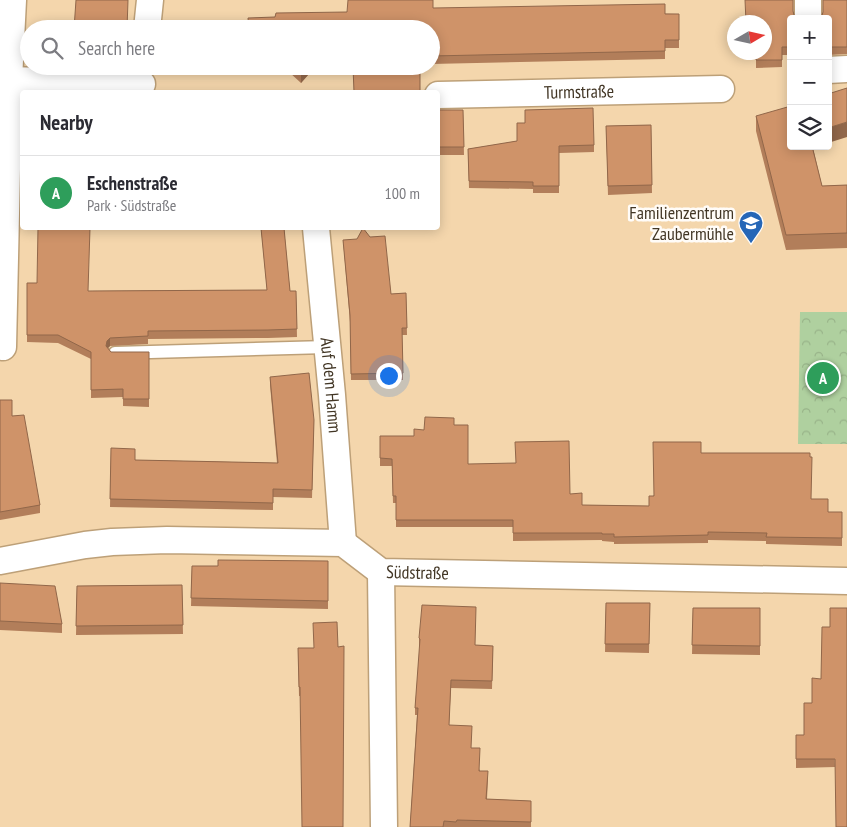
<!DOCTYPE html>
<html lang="en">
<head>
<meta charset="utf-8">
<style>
	body { margin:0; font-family:"PT Sans Narrow",sans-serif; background:#f7f7f7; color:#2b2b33 }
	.controls { position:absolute; right:15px; top:15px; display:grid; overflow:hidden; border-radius:5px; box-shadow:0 2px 12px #0003 }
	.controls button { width:45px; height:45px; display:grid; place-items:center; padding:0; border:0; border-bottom:1px solid #e1e1e2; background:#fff; color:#2b2b33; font:25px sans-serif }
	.compass { position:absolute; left:727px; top:15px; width:45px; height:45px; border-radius:50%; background:#fff; box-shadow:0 2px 12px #0003; rotate:81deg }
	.you { position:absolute; left:388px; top:375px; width:18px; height:18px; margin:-12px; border:4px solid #fff; border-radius:50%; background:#1a73e8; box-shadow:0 0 0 8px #1a73e833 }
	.badge { display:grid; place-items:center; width:32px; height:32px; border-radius:50%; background:#2566b7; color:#fff; font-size:16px; font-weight:700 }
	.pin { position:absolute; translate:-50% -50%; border:2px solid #fff; box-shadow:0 1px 5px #0006 }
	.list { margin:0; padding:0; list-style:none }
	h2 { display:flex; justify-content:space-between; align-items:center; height:65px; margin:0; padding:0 20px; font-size:21px }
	h2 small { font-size:16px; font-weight:400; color:#7c7c81 }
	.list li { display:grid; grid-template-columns:32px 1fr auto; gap:15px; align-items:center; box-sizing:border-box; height:75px; padding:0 20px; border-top:1px solid #e1e1e2 }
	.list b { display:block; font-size:19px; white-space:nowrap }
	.list p { margin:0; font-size:16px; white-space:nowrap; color:#7c7c81 }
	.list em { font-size:16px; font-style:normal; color:#7c7c81 }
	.icon { flex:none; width:28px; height:28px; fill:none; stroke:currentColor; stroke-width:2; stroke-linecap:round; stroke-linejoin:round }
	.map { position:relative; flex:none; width:847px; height:827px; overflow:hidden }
	.search { position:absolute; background:#fff; box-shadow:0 2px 12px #0003; left:20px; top:20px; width:420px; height:55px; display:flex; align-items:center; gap:12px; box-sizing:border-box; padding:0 18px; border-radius:28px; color:#7c7c81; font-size:19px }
	.panel { position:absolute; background:#fff; box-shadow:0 2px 12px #0003; left:20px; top:90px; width:420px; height:140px; border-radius:5px }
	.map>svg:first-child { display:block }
	.park { fill:url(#park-crowns) }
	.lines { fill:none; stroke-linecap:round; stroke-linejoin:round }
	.service-casing { stroke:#bda078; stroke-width:15 }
	.minor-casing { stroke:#bda078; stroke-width:29 }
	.service { stroke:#fff; stroke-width:12 }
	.minor { stroke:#fff; stroke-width:26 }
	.wall { fill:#b27e5a }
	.shaded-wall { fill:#91674a }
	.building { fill:#cf9369; stroke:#91674a }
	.labels { text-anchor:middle; stroke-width:5; stroke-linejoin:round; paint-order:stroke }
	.street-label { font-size:18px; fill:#423625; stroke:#fffcf8 }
	.poi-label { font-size:18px; fill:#423625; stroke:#fffcf8; text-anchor:end }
</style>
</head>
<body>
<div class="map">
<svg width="847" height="827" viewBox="0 0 847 827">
	<defs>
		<pattern id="park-crowns" width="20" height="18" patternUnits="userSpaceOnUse" patternTransform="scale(1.25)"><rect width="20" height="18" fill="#afd09f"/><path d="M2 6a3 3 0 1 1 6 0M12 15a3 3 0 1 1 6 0" fill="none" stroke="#98b389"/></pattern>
	</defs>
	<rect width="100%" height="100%" fill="#f4d6ac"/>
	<path class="park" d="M800,312H847V444H798Z"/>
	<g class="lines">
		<defs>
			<path id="service" d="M115,353L327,347"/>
			<g id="minor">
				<path d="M808,0V19"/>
				<path d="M147,29L150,0"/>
				<path d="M828,70L847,69"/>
				<path d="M9,80L142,84"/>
				<path id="s1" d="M438,95L721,89"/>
				<path id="s2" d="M316,228L332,395L343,543"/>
				<path d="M3,347L9,80L13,0"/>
				<path id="s3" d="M0,561L85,545L112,542L167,540L343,543L381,572L847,581"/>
				<path d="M381,572L384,827"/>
			</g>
		</defs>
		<use href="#service" class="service-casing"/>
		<use href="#minor" class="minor-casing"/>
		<use href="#service" class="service"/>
		<use href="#minor" class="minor"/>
	</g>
	<path class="wall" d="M847,0V54L828,55V19Z
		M433,8L679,14V48H665V59L431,64V29L275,17L347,12Z
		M791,19V55H782V67L756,68V56H747L746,52H764Z
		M163,66H227V72L163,71Z
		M276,66H420L353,74L308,75L301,83L289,72H276Z
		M438,110H463L464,155H438Z
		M756,116L813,148L822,186L847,185V248L786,250L756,131Z
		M651,125L652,193L608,195L606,126Z
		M517,141L594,145V152L559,153V193H533V189L469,188L468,149Z
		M261,228H284L290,291H296L297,337L268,338L148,339V344L110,346L108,348L111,352H149V407L123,406V397L91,398V359L58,343L27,342V283H37L88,291L267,290Z
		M343,240L391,294L406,293L407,335H402L403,380H351L350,322Z
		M270,377L314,420L312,498L273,497V510L110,507L111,448L135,460L277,463L270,385Z
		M0,400L12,416L40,505V513L0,520Z
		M454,425L468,464L570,494L582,505L649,506L653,496L701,453L811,499L828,512H842V546L766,544V541L708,540V543L614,544V542L602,541V540L513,541V527H396V503H393L392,466H380V436H414L424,430Z
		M328,561V609L191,606L192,566H218Z
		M0,583L62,624V633L0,630Z
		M182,585L183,634L76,635L77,586Z
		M606,603H650L649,653L605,652Z
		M693,608H760V655L692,654Z
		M337,622L300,696H299L298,648H314Z
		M830,627L835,767L796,768V735H804L812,703L821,679Z
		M419,638L475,645L493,646L492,689L451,688L449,725L471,748L480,771L488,778L487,799L531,801V827H410L417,715H415V708L420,646H419Z"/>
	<path class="shaded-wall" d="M308,67V75L301,83V75Z
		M847,122V137L828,143V128Z
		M110,338V346L107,349L106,346L107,341Z"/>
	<path class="building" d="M76,0H128L127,29H74Z
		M348,0H433V8L665,4V14H679V40H665V51L431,56V29H249L248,18L275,17L276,13L347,12Z
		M745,0H793V11L795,19H791V47H782V60H756V52H764V22H746Z
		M823,0H847V47H828V19H821L823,12Z
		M183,66H227V67Z
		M292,66H420V92H354L353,67H308L301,75Z
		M847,88V122L828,128V94Z
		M791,106V146H812L822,186L847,185V233L786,235L756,116Z
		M593,108L594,145L559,146V186H533V182L469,181L468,149L517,141V123H525V110Z
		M438,110H463L464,147H438Z
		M651,125L652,185L608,186L606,126Z
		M38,228H90L88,291L267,290L261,228H284L290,291H296L297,329L268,330L148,331V336L110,338L107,341L106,346L111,352H149V399H123V389L91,390V352L58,335H27V283H37Z
		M363,228L370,237L385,236L391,294L406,293L407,328H402L403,373L351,374L350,315L343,240L357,239Z
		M309,373L314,420L312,490L273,489V503L110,499L111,448L135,449V460L278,463L270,377Z
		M0,400H12V416L24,415L40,505L0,512Z
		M425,417L454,418V425H468V464L516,463L515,442L569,441L570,494L582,493V505L649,506V496H654L653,442H701V453H810V457H812L811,499H828V512H842V538L766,537L767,533L708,532V535L614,537V534H602V533H513V520H396V496H393L392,459L380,458V436H414V429L424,430Z
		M218,560L328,561V601L191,598L192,566H218Z
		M0,583L55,586L62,624L0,621Z
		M182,585L183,625L76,626L77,586Z
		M606,603H650L649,644H605Z
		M422,605L476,607L475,645L493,646L492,681L451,680L449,725L472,726L471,748H480L479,771H488L486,799L531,801V822L457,820L456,822L444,821L443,827H410L418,708H415L420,639L419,638Z
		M693,608H760V646L692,645Z
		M830,608H847V827H836L835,759H796V735H804V703H812V678L821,679L822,627H830Z
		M337,622L338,647L344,646L343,827H302L300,687H299L298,648H314L313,623Z"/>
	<defs>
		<symbol id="school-pin" viewBox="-11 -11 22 30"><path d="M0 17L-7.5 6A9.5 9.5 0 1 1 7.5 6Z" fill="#2566b7" stroke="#fffcf8"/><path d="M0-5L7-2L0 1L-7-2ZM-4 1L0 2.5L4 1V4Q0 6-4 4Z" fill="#fff"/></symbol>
	</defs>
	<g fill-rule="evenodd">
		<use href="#school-pin" x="737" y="209" width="28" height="38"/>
	</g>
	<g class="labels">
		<g class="street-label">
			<text dy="6" stroke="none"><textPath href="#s1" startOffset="141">Turmstraße</textPath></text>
			<text dy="6" stroke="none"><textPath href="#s2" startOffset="158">Auf dem Hamm</textPath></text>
			<text dy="6" stroke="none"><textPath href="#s3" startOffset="429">Südstraße</textPath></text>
		</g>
		<g class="poi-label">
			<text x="734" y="219">Familienzentrum<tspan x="734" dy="21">Zaubermühle</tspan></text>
		</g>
	</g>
</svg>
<div class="controls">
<button>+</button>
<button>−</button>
<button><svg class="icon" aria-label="layers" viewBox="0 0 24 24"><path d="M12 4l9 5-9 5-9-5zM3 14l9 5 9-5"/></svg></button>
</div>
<svg class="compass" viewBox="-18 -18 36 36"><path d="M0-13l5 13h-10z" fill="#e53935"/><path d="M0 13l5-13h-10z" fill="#7c7c81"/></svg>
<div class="you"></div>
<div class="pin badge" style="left:823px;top:378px;background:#2e9e5b">A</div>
<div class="search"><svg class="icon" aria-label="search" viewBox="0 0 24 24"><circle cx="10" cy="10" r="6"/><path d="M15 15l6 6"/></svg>Search here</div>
<section class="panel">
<h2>Nearby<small></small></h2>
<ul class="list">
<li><span class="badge" style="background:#2e9e5b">A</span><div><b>Eschenstraße</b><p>Park · Südstraße</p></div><em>100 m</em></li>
</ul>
</section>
</div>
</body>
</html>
